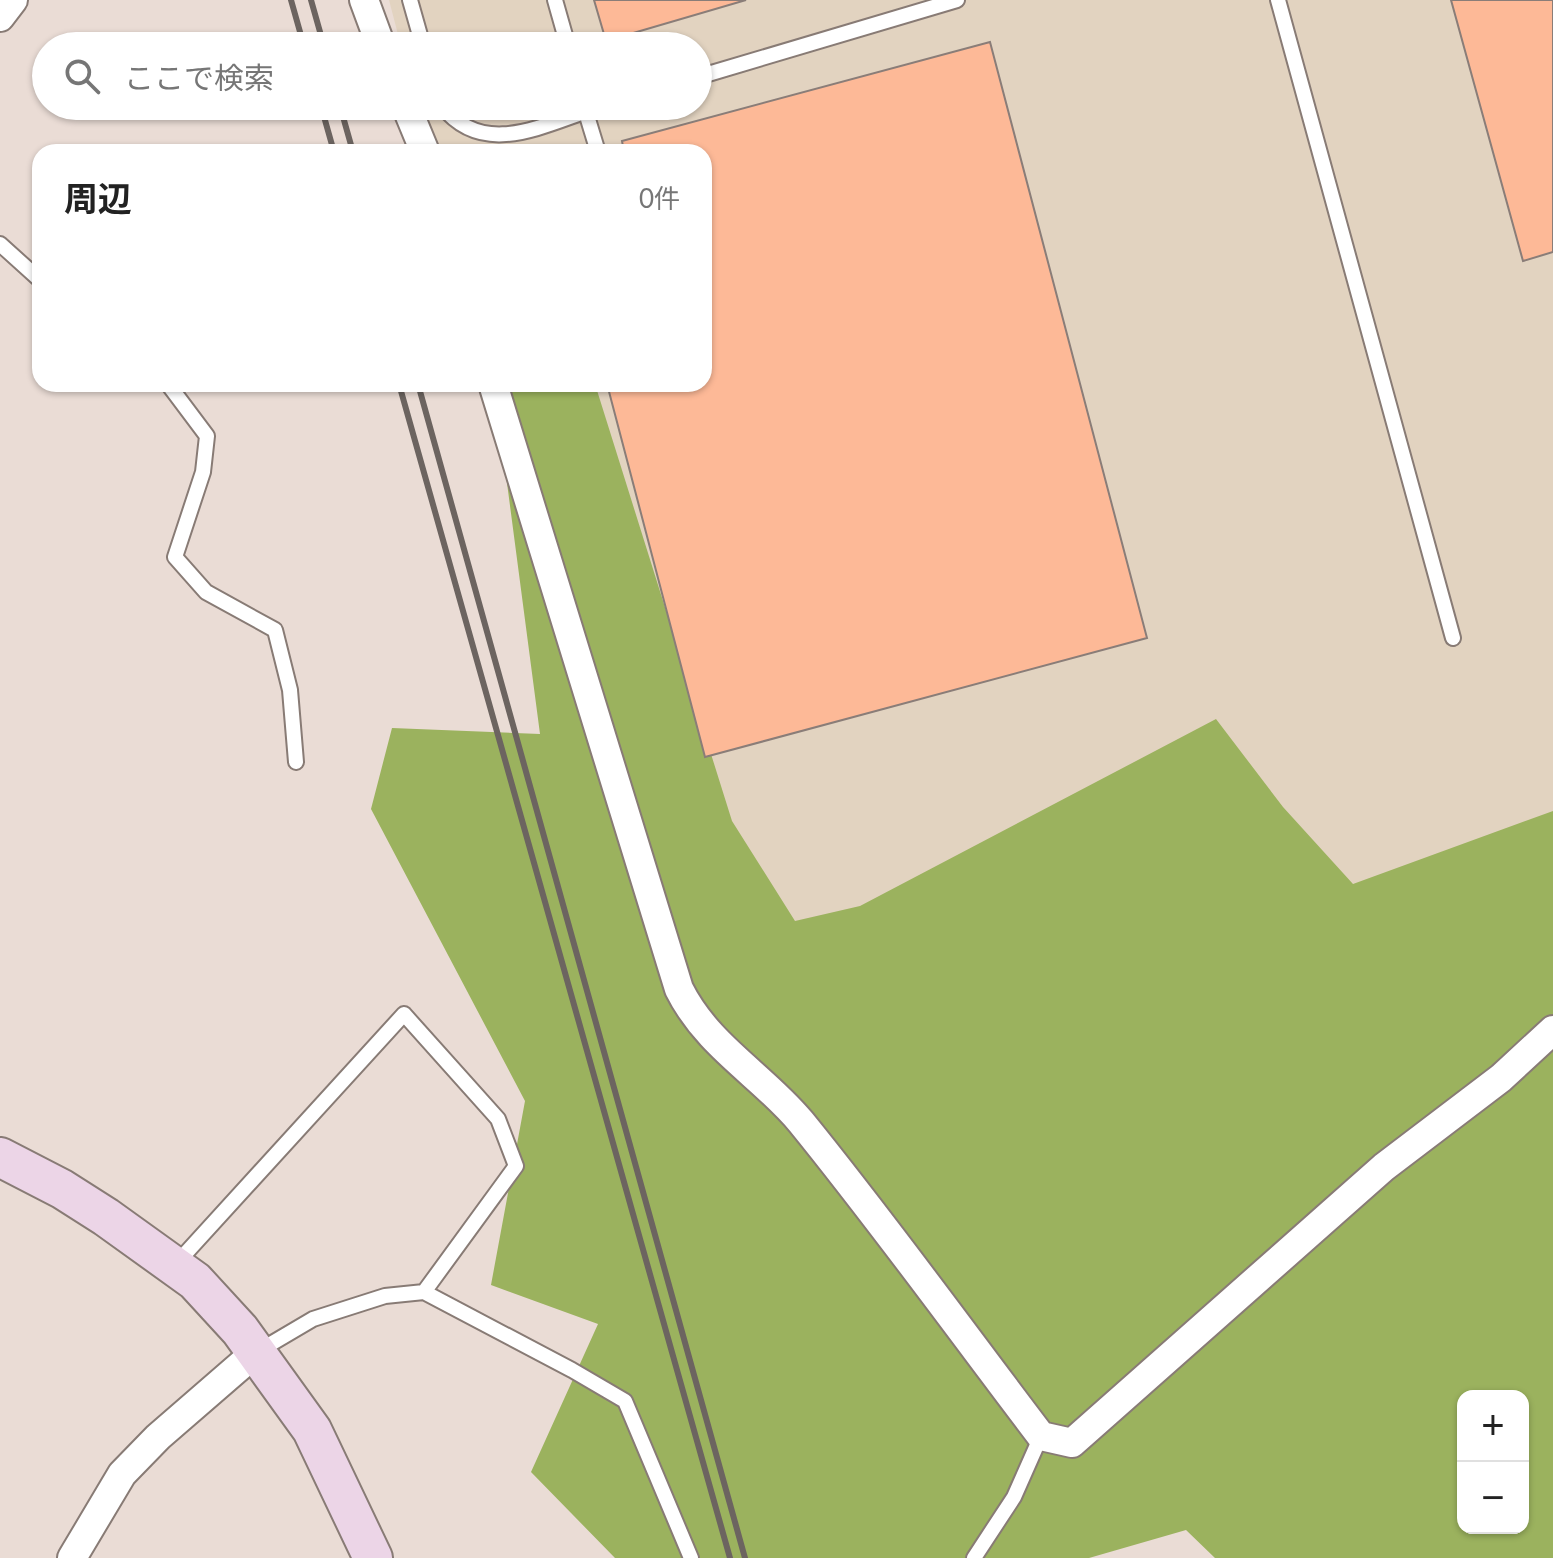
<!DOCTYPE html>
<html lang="ja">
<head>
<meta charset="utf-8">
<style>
	body { margin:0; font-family:Lato,"Noto Sans JP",sans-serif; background:#f2f2f2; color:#222 }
	.controls { position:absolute; right:24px; bottom:24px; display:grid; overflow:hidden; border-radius:16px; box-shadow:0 2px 6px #0004 }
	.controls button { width:72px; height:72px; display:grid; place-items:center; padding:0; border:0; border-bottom:2px solid #e0e0e0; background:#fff; color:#222; font:40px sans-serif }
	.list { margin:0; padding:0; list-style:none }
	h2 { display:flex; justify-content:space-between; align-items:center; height:104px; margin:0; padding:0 32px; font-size:34px }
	h2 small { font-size:26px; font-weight:400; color:#767676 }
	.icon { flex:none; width:44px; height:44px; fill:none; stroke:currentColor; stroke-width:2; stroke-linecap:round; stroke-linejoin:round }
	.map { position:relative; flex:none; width:1553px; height:1558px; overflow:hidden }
	.search { position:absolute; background:#fff; box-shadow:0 2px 6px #0004; left:32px; top:32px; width:680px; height:88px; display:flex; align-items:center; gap:20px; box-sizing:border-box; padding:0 28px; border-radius:44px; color:#767676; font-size:30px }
	.panel { position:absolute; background:#fff; box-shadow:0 2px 6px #0004; left:32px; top:144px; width:680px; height:248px; border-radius:24px }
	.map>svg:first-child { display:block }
	.industrial { fill:#e2d3c0 }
	.forest { fill:#9bb25e; fill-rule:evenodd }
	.building { fill:#fdb997; stroke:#8a7d78; stroke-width:2 }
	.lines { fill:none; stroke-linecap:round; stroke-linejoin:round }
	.service-casing { stroke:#887b75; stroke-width:18 }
	.minor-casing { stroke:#887b75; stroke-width:32 }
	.secondary-casing { stroke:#887b75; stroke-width:42 }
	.service { stroke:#fff; stroke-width:14 }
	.minor { stroke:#fff; stroke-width:28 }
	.secondary { stroke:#ecd5e7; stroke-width:38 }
	.rail { stroke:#6c6460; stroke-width:6 }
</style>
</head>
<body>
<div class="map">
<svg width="1553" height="1558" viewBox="0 0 1553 1558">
	<rect width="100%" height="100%" fill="#eadcd5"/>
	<path class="industrial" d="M389,0H1553V991L1014,1397L489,384H704V152H429L417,106H698V46H401Z"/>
	<path class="forest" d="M494,384H595L732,821L795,921L860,906L1216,719L1283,807L1353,884L1553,811V1558H1215L1186,1530L1089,1558H615L531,1472L598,1324L491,1285L525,1101L371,809L392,728L540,734ZM1463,1396H1523V1528H1463Z"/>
	<path class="building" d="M594,0H746L606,41Z
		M1451,0H1553V252L1523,261Z
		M990,42L1147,638L705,757L607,384H704V152H624L622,141Z"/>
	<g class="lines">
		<defs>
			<path id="service" d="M410,0L423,46
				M555,0L568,46
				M1278,0L1453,638
				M698,77L957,0
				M442,106C485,161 548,122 602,106
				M584,106L598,152
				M0,244L40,280
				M168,384L207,436L203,472L175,557L206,592L275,630L290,690L296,762
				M175,1265L404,1014L498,1119L516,1166L424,1292
				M257,1352L313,1319L385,1296L424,1292L572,1370L625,1401L691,1558
				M974,1558L1014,1497L1041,1436"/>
			<path id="minor" d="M364,0L381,46
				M0,17L13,0
				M406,106L425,152
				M493,384L679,989C708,1047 762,1075 801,1122C884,1224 961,1331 1041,1436L1072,1443L1384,1167L1501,1078L1553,1030
				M72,1558L122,1474L158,1437L256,1352"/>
			<path id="secondary" d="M0,1157L62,1189L106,1217L195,1281L240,1330L312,1430L373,1558"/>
		</defs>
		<use href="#service" class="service-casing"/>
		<use href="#minor" class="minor-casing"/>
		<use href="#secondary" class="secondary-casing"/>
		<use href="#service" class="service"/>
		<use href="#minor" class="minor"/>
		<use href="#secondary" class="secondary"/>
		<path class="rail" d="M291,0L304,46
			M311,0L324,46
			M321,106L334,152
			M340,106L353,152
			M399,384L730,1558
			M418,384L745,1558"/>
	</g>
</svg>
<div class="controls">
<button>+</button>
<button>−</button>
</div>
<div class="search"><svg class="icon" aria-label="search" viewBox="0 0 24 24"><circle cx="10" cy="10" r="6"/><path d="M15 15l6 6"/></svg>ここで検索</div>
<section class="panel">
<h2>周辺<small>0件</small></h2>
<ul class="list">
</ul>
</section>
</div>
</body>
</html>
